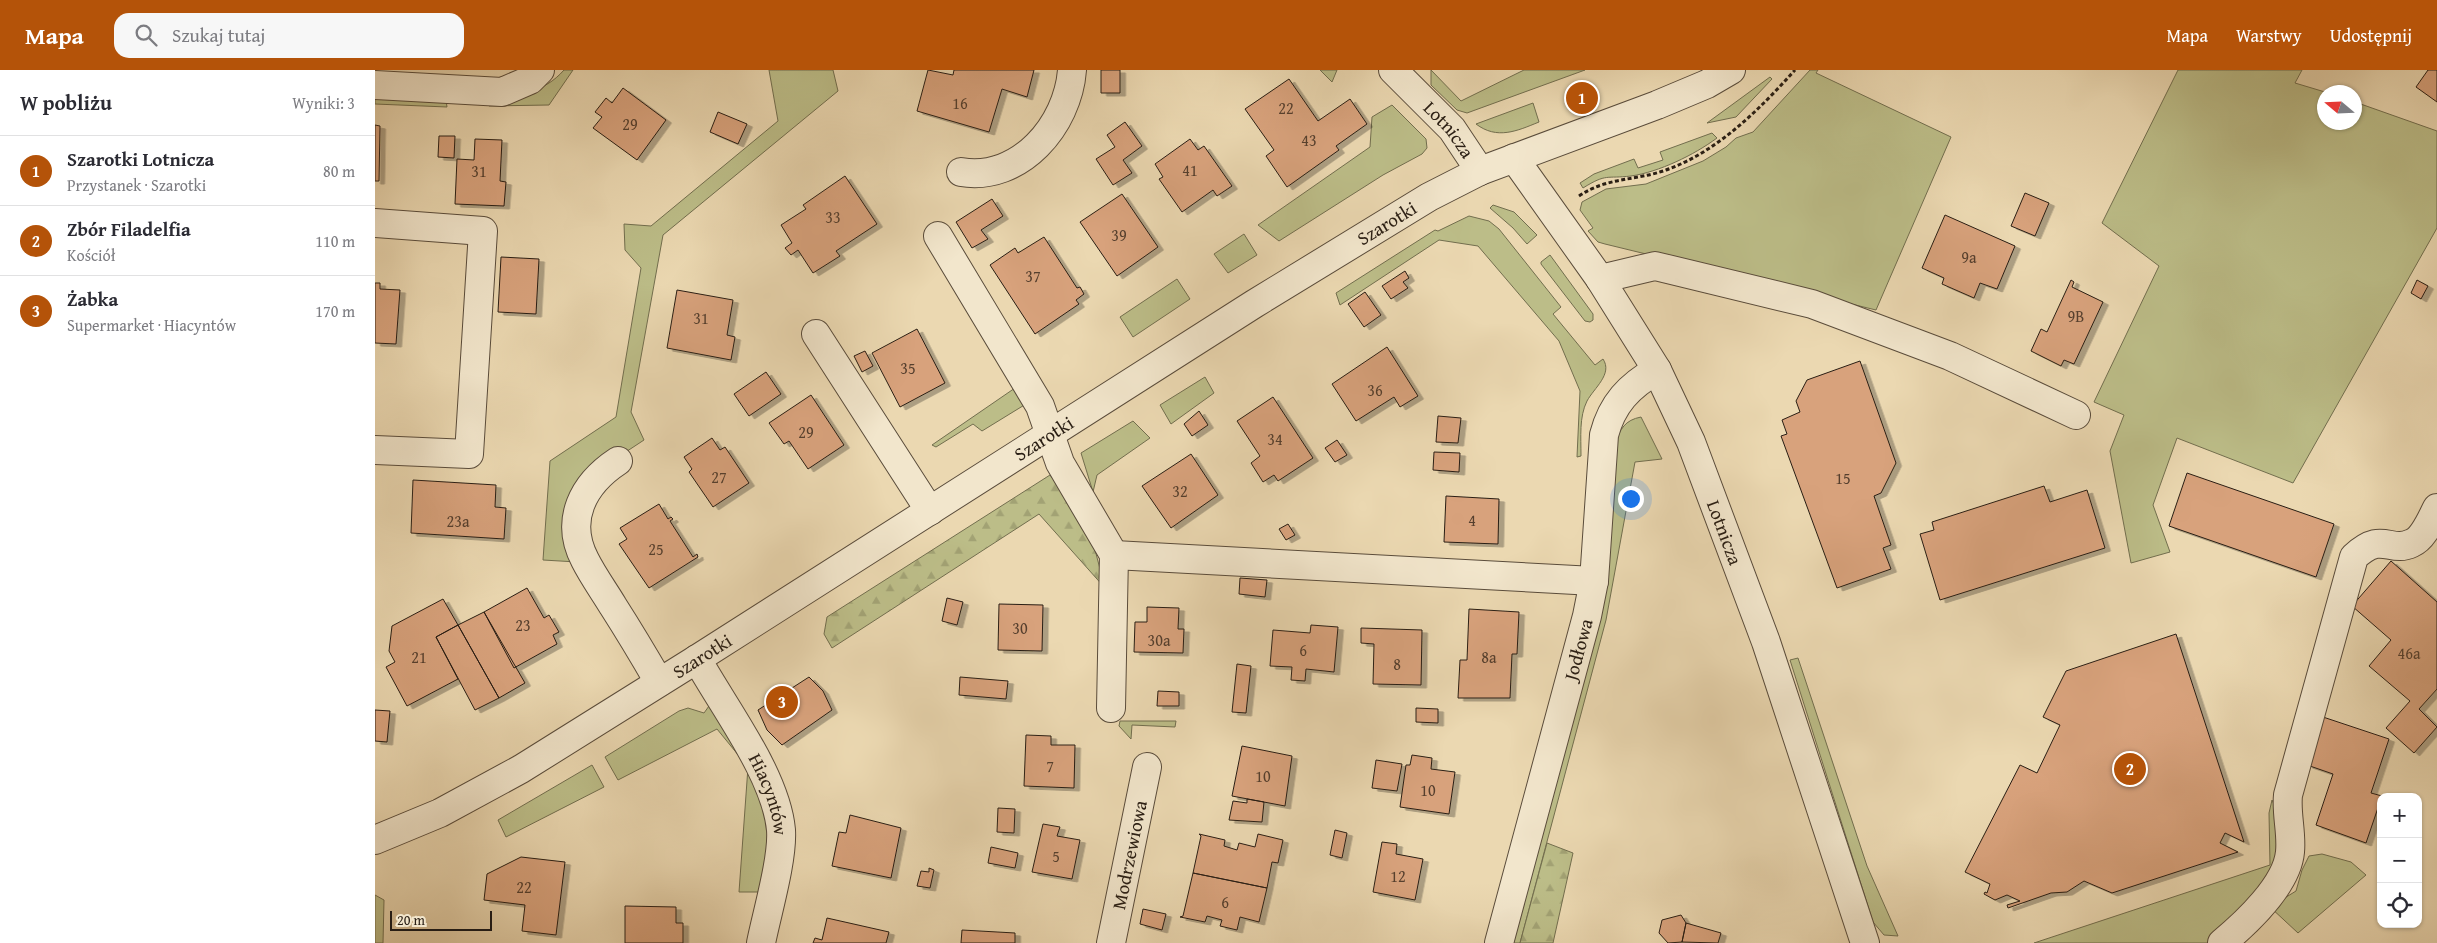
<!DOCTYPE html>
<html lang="pl">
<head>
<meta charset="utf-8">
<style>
	body { margin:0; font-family:"Gentium Book Plus",serif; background:#f7f7f7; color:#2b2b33 }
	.controls { position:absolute; right:15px; bottom:15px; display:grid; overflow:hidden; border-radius:10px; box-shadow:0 1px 4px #0004 }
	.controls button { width:45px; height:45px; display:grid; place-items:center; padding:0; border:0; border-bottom:1px solid #e1e1e2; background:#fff; color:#2b2b33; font:25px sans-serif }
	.compass { position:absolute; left:1942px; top:15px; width:45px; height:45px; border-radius:50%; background:#fff; box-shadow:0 1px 4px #0004; rotate:289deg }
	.scale { position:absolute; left:15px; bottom:12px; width:102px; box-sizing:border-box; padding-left:5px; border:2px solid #291e14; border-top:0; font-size:14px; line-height:18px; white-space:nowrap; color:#291e14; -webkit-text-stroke:4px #f2e6cc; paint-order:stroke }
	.you { position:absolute; left:1255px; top:428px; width:18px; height:18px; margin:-12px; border:4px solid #fff; border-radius:50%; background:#1a73e8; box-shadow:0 0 0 8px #1a73e833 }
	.badge { display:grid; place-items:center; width:32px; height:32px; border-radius:50%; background:#b45309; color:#fff; font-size:16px; font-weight:700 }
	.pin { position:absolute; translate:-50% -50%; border:2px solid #fff; box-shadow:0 1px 5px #0006 }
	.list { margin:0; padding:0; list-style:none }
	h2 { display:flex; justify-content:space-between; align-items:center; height:65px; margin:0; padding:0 20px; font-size:21px }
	h2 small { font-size:16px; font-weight:400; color:#7c7c81 }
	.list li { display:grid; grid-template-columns:32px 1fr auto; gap:15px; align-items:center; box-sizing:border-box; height:70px; padding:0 20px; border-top:1px solid #e1e1e2 }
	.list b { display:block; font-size:19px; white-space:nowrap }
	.list p { margin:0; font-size:16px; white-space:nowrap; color:#7c7c81 }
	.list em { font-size:16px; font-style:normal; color:#7c7c81 }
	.icon { flex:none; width:28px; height:28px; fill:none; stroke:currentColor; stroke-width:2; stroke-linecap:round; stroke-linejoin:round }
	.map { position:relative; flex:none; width:2062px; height:873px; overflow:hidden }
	header { display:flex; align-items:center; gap:30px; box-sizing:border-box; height:70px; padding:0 25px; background:#b45309; color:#fff }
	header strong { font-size:24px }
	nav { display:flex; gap:28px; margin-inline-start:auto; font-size:18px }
	.search { width:350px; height:45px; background:#f7f7f7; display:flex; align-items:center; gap:12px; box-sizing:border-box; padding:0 18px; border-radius:15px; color:#7c7c81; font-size:19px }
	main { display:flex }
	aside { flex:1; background:#fff }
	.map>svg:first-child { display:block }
	.grass { fill:#bcbd88; stroke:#726e4e }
	.forest { fill:url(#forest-firs); stroke:#726e4e }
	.building { fill:#d8a27c; stroke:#291e14; filter:url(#shadow) }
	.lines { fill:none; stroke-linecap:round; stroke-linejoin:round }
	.minor-casing { stroke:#5a4c3b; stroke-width:30 }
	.path { stroke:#291e14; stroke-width:3; stroke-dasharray:4 2.5; stroke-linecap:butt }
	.minor { stroke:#f2e6cc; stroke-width:28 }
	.labels { text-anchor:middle; stroke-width:5; stroke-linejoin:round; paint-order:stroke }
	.number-label { font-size:16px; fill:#553f2e }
	.street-label { font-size:19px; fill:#291e14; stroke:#f2e6cc }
</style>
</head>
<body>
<header>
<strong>Mapa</strong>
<div class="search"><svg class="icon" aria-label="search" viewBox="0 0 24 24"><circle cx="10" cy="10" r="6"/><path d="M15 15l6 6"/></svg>Szukaj tutaj</div>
<nav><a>Mapa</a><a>Warstwy</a><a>Udostępnij</a></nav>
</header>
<main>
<aside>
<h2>W pobliżu<small>Wyniki: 3</small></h2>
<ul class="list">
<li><span class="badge">1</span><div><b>Szarotki Lotnicza</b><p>Przystanek · Szarotki</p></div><em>80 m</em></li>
<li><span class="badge">2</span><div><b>Zbór Filadelfia</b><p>Kościół</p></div><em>110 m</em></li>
<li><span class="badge">3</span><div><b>Żabka</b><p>Supermarket · Hiacyntów</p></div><em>170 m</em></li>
</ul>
</aside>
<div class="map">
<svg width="2062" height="873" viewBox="0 0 2062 873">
	<defs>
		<pattern id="forest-firs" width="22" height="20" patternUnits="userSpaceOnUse" patternTransform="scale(1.25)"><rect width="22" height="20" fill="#bcbd88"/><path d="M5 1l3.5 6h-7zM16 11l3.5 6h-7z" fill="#a2a274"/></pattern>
		<filter id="shadow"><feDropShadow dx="5.5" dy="3" stdDeviation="0" flood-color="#0004"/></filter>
	</defs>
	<rect width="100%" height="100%" fill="#ebd8b1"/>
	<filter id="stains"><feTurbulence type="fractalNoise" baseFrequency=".004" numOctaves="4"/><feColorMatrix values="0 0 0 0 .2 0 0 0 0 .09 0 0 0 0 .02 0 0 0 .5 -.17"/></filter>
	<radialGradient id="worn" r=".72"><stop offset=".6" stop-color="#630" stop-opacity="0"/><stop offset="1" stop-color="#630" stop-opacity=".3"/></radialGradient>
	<path class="grass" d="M189,0H198L174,35L114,36L115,30C143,25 169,23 189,0Z
		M394,0H458L463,21L288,165L256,342L269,370L225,399L202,492L168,490L175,391L241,347L266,198L250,180L249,154L276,156L403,51Z
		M945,0H962L957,12Z
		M1056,0L1086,31L1149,0H1210L1092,43L1082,40L1056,15Z
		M1435,0H1443L1441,3L1576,67L1501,240L1230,174L1223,172L1213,161L1218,158L1205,140L1207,132L1231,119L1271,114L1328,91L1351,77L1361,68L1378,62Z
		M1803,0H1927L1920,13L1950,22V52H1980V32L2062,61V158L1918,413L1802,368L1778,435L1795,482L1756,493L1735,381L1749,345L1719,332L1784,196L1727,153Z
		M1395,7L1397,9L1361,47L1332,53Z
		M0,25L71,30L72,37L0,34Z
		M1158,33L1164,52C1142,61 1122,70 1101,54Z
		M1017,35L1051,69L1052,78L1047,84L1008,105L904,171L883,155L995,77L997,47Z
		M1337,63L1342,68C1319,85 1284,102 1256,106C1231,109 1232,103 1208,118L1205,113L1219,104L1259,89L1263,98L1288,90L1285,82Z
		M1118,135L1139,142L1162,165L1152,174L1138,158L1115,138Z
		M1094,146L1114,151L1124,159L1186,237L1178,244L1220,295L1228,289C1238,304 1219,318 1212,331C1204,347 1206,367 1206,386L1202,387L1205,321L1184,271L1103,176L1064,170L965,235L961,223L1060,160L1063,161Z
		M869,164L882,185L853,203L839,184Z
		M1175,185L1218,244V250L1215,252L1210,251L1166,194V192Z
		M802,209L815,229L758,267L745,247Z
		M830,307L839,323L796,354L785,335Z
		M640,318L651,334L607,361L598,354L561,377L557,375Z
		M1266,347L1287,389L1260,392L1231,550L1145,873H1138L1240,374C1245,359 1250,350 1266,347Z
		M758,351L775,368L722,405L718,422L706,383Z
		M1423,588L1492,796L1523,866L1509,865L1498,852L1415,590Z
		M334,636L341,642C357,669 377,696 387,726C403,773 389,826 378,873H374L385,822H364L373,697L342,659L243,710L230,687L304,641L313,638L329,643Z
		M745,651H801L800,657L757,655L756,669L744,656Z
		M217,695L229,717L131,767L123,750Z
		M1897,730L1904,745L1906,762L1897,805L1836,873H1659L1895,795L1894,743Z
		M1947,784L1976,792L1991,805L1923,863L1895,837L1921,821L1927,800L1934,786Z
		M0,825L9,830L8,873H0Z"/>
	<path class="forest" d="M675,405L687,420L719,476L730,518L664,444L457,578L449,564L452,547Z
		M1172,773L1198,783L1178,873H1145Z"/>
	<path class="building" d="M553,0L578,5L579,0H659L652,27L627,19L614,62L542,41Z
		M726,0H745V23H726Z
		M2053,0H2062V32L2041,17Z
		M914,9L943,51L975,29L992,54L961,76L964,80L912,117L891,86L899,80L870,39Z
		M248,18L291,50L262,90L218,58L227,47L220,42L231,28L237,33Z
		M343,42L372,54L363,74L335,62Z
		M750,52L767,76L748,90L757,103L738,115L721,89L740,77L732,65Z
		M0,55L5,56L4,111H0Z
		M64,66H80L79,88L63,87Z
		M100,69L127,70L125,111L131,112L129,136L80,134L82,89L99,90Z
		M815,69L823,80L829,76L857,116L842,126L838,120L807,142L784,109L788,107L780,94Z
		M470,106L502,154L461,181L465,186L438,203L423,180L416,185L410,178L417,173L406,155L431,139L428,135Z
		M1650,123L1674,133L1660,166L1636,156Z
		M747,124L783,177L742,206L705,152Z
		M617,129L628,146L606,160L613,169L597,178L581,152Z
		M1570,145L1640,176L1622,219L1605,213L1599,228L1567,214L1569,208L1547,198Z
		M669,167L702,218L705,217L709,224L701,230L704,234L660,264L615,195L640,178L643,183Z
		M126,187L164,189L161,244L123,242Z
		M1030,201L1034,208L1028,212L1033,218L1016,229L1007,216Z
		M1696,210L1699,212L1697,217L1728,232L1699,294L1689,290L1686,296L1656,281L1666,259L1672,262Z
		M2042,210L2053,216L2046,229L2036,223Z
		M0,213H5V219L25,220L21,274L0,273Z
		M302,220L358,230L352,265L360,267L356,290L292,278Z
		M990,222L1006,245L989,257L973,234Z
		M542,259L570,313L525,337L497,283Z
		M1012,277L1043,326L1025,337L1019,327L981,351L957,314Z
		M490,281L498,296L487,302L479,286Z
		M1485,291L1521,393L1506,423L1499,426L1516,475L1508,478L1516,499L1462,518L1406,366L1412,364L1407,350L1425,342L1421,331L1432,310Z
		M391,302L406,324L374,346L359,324Z
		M436,325L469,375L433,399L414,371L409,374L394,353Z
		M898,327L938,388L903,411L899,405L888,412L876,393L885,386L862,351Z
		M824,341L833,355L817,366L809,354Z
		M1063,346L1086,348L1083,373L1061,372Z
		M337,368L345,380L350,377L374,413L338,437L314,402L317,399L309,387Z
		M962,370L972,385L960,392L950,378Z
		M1059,382L1085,383L1084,402L1058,400Z
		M816,384L843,425L796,458L767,416Z
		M1812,403L1959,454L1941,507L1794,456Z
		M38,410L121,415L120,437L131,438L129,469L36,463Z
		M1669,416L1675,432L1712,420L1730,478L1565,530L1545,464L1559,460L1557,452Z
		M1071,426L1124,429L1123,474L1069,472Z
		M284,434L293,449L296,447L298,449L295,451L318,487L322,484L323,487L274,518L244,474L252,469L245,458Z
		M913,454L920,465L911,470L904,459Z
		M2016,491L2062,532V619L2044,639L2062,657L2039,683L2011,658L2035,631L1994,596L2016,570L1977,536Z
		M865,508L892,510L890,527L864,524Z
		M152,518L169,548L174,545L184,562L178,565L182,574L139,598L109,542Z
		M572,528L588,532L582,555L567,551Z
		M68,529L83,555L61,567L83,609L32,636L11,597L20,592L14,581L17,556Z
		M624,534L668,535L667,581L623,580Z
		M772,537L804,538L803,559H809L808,583L759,582L760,552H772Z
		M1094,539L1144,542L1142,584H1137L1135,628H1083L1085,590H1092Z
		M109,542L150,613L124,628L83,555Z
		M83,555L124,628L100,640L61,567Z
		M936,555L963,557L959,602L931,599L930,611L916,610L917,597L895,596L898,560L935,563Z
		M986,558L1047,560L1046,615L998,614L999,574L986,573Z
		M1801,564L1869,772L1850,763L1845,773L1863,782L1737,823L1709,811L1692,822L1676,823L1633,838L1632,835L1645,831L1632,825L1620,830L1609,824L1610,822L1612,823L1615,814L1590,802L1645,695L1662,703L1685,655L1668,647L1691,601Z
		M862,594L876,596L871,643L857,642Z
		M434,607L448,621L457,640L407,675L392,660L383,640Z
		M585,607L633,611L631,629L584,625Z
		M783,621L804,622V636H782Z
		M1041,638L1063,639V653L1041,652Z
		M0,640L15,641L12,672L0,671Z
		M1948,647L2014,669L1996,723L2007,726L1991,773L1941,755L1958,704L1932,695Z
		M651,665L676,666V675H700L699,718L649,716Z
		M867,676L917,686L910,736L857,726Z
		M1037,685L1057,688L1056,699L1080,702L1074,744L1025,737L1031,695H1035Z
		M1001,690L1027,694L1022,721L997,718Z
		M872,729L889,732L887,752L854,750L858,731L872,733Z
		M623,738L640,739L639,763L622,762Z
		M475,745L526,758L516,808L457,796L464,762L471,763Z
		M668,754L685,757L682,766L705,770L697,809L657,802Z
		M960,760L972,763L967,788L955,785Z
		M824,764L850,770L849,776L862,780L864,773L880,777L883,764L908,770L903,793L897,792L892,818L818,803L826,766Z
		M1007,772L1022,774L1021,784L1048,789L1040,830L998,822Z
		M616,777L643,783L640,798L613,793Z
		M146,787L190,792L181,865L147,861L150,835L109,830L112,804Z
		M554,798L559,800L555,818L542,816L546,801L554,802Z
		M818,803L892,818L884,852L865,847L862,860L845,856L847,850L832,846L830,852L805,847L808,846Z
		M250,836L301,837V853H308V873H250Z
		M768,839L791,844L787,860L765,854Z
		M1306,845L1311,853L1307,872L1293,873L1284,863L1287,850Z
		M452,848L514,862L511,873H438L440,868L447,870Z
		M1311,853L1346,863L1343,873L1307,872Z
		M587,860L640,863V873H586Z"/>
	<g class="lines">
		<defs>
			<g id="minor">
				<path id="s1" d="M1018,0L1077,59L1105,101"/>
				<path d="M0,15L127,22L155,10L165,0"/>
				<path id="s2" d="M1139,88L1225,209L1282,300L1316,372L1391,572L1490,873"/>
				<path d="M586,102C645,112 693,55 697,0"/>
				<path d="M0,153L108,161L94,384L0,380"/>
				<path d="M563,166L665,336L685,393L739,485L736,638"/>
				<path d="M1225,209L1280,196L1437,234L1575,286L1701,345"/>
				<path d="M441,264L555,441"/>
				<path d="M243,391C208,414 189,450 210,490C218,506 229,521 238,536C254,561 269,586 284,612"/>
				<path d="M739,485L1219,511"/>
				<path id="s3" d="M322,589C349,638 401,705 406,760C408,789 392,843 386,873"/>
				<path id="s4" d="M0,770L65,743L146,699L322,589L879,234L1054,127L1105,101L1282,35L1332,14L1356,0"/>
				<path id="s5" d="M736,873L772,697"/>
				<path id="s6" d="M1124,873L1212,546L1219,511L1229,365C1237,334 1254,316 1282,300"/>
				<path d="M1847,873C1871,853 1912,815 1915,782C1917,763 1911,744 1913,725L1979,487C2008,460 2014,484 2037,473C2049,468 2056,449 2062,438"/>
			</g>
		</defs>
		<use href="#minor" class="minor-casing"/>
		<path class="path" d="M1204,126C1232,107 1260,111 1291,100C1342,82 1384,40 1420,0"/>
		<use href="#minor" class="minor"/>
	</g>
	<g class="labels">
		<g class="number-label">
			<text x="585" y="39">16</text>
			<text x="911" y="44">22</text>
			<text x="255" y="60">29</text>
			<text x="934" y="76">43</text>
			<text x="815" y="106">41</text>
			<text x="104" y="107">31</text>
			<text x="458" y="153">33</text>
			<text x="744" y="171">39</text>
			<text x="1594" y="193">9a</text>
			<text x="658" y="212">37</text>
			<text x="1701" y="252">9B</text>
			<text x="326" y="254">31</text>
			<text x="533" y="304">35</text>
			<text x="1000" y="326">36</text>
			<text x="431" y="368">29</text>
			<text x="900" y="375">34</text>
			<text x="344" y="413">27</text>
			<text x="1468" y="414">15</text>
			<text x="805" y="427">32</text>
			<text x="1097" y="456">4</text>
			<text x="83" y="457">23a</text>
			<text x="281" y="485">25</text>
			<text x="148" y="561">23</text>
			<text x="645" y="564">30</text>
			<text x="784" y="576">30a</text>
			<text x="928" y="586">6</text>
			<text x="2034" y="589">46a</text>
			<text x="44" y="593">21</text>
			<text x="1114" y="593">8a</text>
			<text x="1022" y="600">8</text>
			<text x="675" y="702">7</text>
			<text x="888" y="712">10</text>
			<text x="1053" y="726">10</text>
			<text x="681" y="792">5</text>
			<text x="1023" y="812">12</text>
			<text x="149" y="823">22</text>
			<text x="850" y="838">6</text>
		</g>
		<g class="street-label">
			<text dy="7" stroke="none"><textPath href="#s1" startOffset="82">Lotnicza</textPath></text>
			<text dy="7" stroke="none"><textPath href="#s4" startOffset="1186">Szarotki</textPath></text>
			<text dy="7" stroke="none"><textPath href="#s4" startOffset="781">Szarotki</textPath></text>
			<text dy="7" stroke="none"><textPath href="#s2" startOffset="432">Lotnicza</textPath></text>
			<text dy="7" stroke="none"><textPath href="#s6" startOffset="304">Jodłowa</textPath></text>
			<text dy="7" stroke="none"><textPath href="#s4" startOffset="376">Szarotki</textPath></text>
			<text dy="7" stroke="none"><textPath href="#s3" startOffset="154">Hiacyntów</textPath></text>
			<text dy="7" stroke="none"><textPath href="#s5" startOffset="90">Modrzewiowa</textPath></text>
		</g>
	</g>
	<rect width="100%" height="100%" filter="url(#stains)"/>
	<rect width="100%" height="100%" fill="url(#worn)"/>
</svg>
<div class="controls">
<button>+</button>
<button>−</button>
<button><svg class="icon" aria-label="locate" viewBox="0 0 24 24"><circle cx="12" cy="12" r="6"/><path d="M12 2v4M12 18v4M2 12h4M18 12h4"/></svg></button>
</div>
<svg class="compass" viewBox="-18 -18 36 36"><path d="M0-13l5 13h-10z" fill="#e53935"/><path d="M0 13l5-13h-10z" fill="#7c7c81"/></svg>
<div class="scale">20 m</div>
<div class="you"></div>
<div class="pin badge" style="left:1207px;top:28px">1</div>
<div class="pin badge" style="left:1755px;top:699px">2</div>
<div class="pin badge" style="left:407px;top:632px">3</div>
</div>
</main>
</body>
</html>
